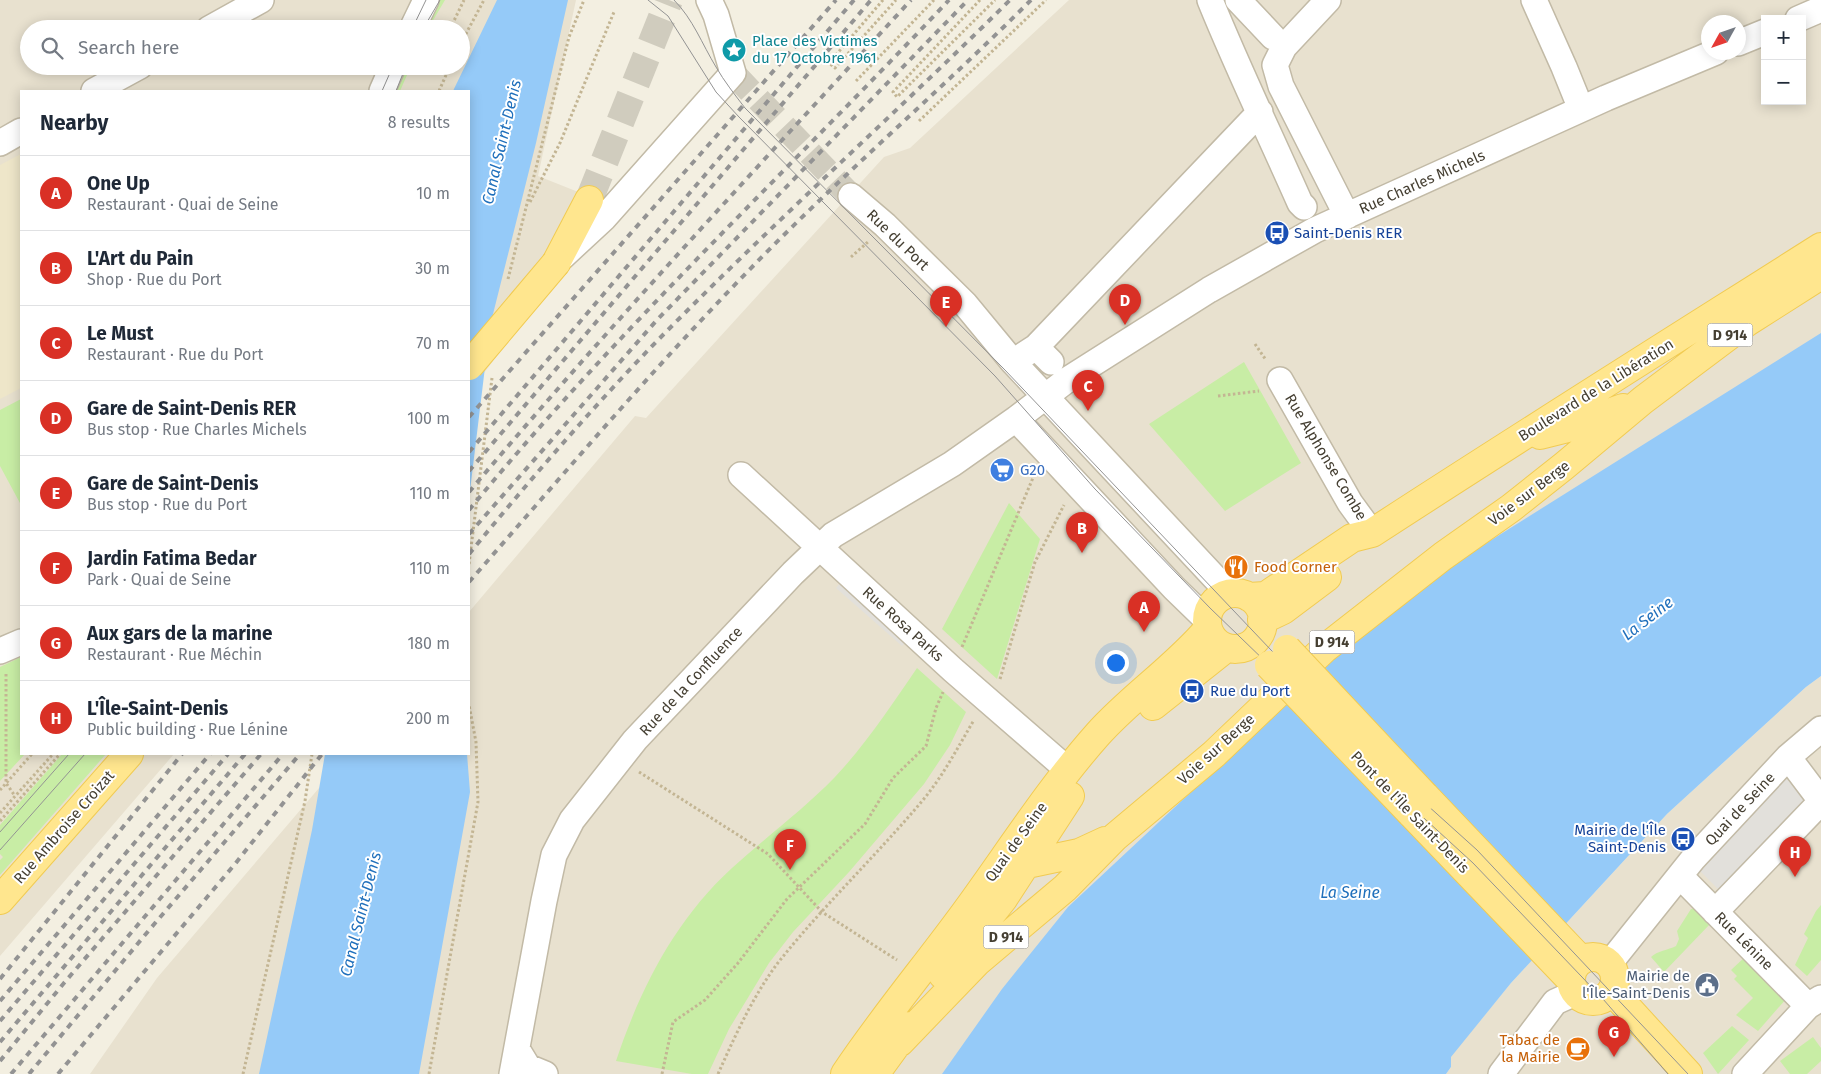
<!DOCTYPE html>
<html lang="en">
<head>
<meta charset="utf-8">
<style>
	body { margin:0; font-family:"Fira Sans",sans-serif; background:#f6f6f7; color:#1f2937 }
	.controls { position:absolute; right:15px; top:15px; display:grid; overflow:hidden; border-radius:0px; box-shadow:0 2px 12px #0003 }
	.controls button { width:45px; height:45px; display:grid; place-items:center; padding:0; border:0; border-bottom:1px solid #e0e1e3; background:#fff; color:#1f2937; font:25px sans-serif }
	.compass { position:absolute; left:1701px; top:15px; width:45px; height:45px; border-radius:50%; background:#fff; box-shadow:0 2px 12px #0003; rotate:230deg }
	.you { position:absolute; left:1115px; top:662px; width:18px; height:18px; margin:-12px; border:4px solid #fff; border-radius:50%; background:#1a73e8; box-shadow:0 0 0 8px #1a73e833 }
	.badge { display:grid; place-items:center; width:32px; height:32px; border-radius:50%; background:#d93025; color:#fff; font-size:16px; font-weight:700 }
	.pin { position:absolute; translate:-50% -41px; filter:drop-shadow(0 1px 2px #0008) }
	.pin::after { content:''; position:absolute; top:26px; width:18px; height:15px; background:inherit; clip-path:polygon(0 0,100% 0,50% 100%) }
	.list { margin:0; padding:0; list-style:none }
	h2 { display:flex; justify-content:space-between; align-items:center; height:65px; margin:0; padding:0 20px; font-size:21px }
	h2 small { font-size:16px; font-weight:400; color:#747a83 }
	.list li { display:grid; grid-template-columns:32px 1fr auto; gap:15px; align-items:center; box-sizing:border-box; height:75px; padding:0 20px; border-top:1px solid #e0e1e3 }
	.list b { display:block; font-size:19px; white-space:nowrap }
	.list p { margin:0; font-size:16px; white-space:nowrap; color:#747a83 }
	.list em { font-size:16px; font-style:normal; color:#747a83 }
	.icon { flex:none; width:28px; height:28px; fill:none; stroke:currentColor; stroke-width:2; stroke-linecap:round; stroke-linejoin:round }
	.map { position:relative; flex:none; width:1821px; height:1074px; overflow:hidden }
	.search { position:absolute; background:#fff; box-shadow:0 2px 12px #0003; left:20px; top:20px; width:450px; height:55px; display:flex; align-items:center; gap:12px; box-sizing:border-box; padding:0 18px; border-radius:28px; color:#747a83; font-size:19px }
	.panel { position:absolute; background:#fff; box-shadow:0 2px 12px #0003; left:20px; top:90px; width:450px; height:665px; border-radius:0px }
	.map>svg:first-child { display:block }
	.residential { fill:#e8e1cf; fill-rule:evenodd }
	.education { fill:#eee6c9 }
	.green { fill:#c8eda5 }
	.parking { fill:#e2e0db }
	.water { fill:#95caf8 }
	.lines { fill:none; stroke-linecap:round; stroke-linejoin:round }
	.minor-tunnel { stroke:#d0ccbe; stroke-width:25; stroke-dasharray:25 12; stroke-linecap:butt }
	.major-tunnel { stroke:#d0ccbe; stroke-width:28; stroke-dasharray:28 14; stroke-linecap:butt }
	.minor-casing { stroke:#c2baa6; stroke-width:28 }
	.major-casing { stroke:#f1cb52; stroke-width:30 }
	.path { stroke:#c3b593; stroke-width:3; stroke-dasharray:2.5 2.5; stroke-linecap:butt }
	.minor { stroke:#fff; stroke-width:25 }
	.major { stroke:#ffe68e; stroke-width:28 }
	.tram { stroke:#939393; stroke-width:1 }
	.rail { stroke:#939393; stroke-width:4; stroke-dasharray:6 6; stroke-linecap:butt }
	.major-bridge-casing { stroke:#f1cb52; stroke-width:30; stroke-linecap:butt }
	.major-bridge { stroke:#ffe68e; stroke-width:28 }
	.labels { text-anchor:middle; stroke-width:4; stroke-linejoin:round; paint-order:stroke }
	.shield { fill:#fff; stroke:#7d7970; stroke-width:1 }
	.shield-label { font-size:14px; font-weight:bold; fill:#453f32 }
	.culture-label { font-size:15px; fill:#0d838f; stroke:#fff; text-anchor:start }
	.street-label { font-size:15px; fill:#453f32; stroke:#fff }
	.transit-label { font-size:15px; fill:#164399; stroke:#fff; text-anchor:start }
	.shop-label { font-size:15px; fill:#366cbe; stroke:#fff; text-anchor:start }
	.food-label { font-size:15px; fill:#c56008; stroke:#fff; text-anchor:start }
	.service-label { font-size:15px; fill:#4e5e75; stroke:#fff; text-anchor:end }
	.water-label { font-size:16px; font-style:italic; fill:#2070bc; stroke:#fff }
</style>
</head>
<body>
<div class="map">
<svg width="1821" height="1074" viewBox="0 0 1821 1074">
	<rect width="100%" height="100%" fill="#f3efe1"/>
	<path class="residential" d="M0,0H576L538,176L621,209L499,353L469,393V91H21V754H174L0,956ZM29,29H461V66H29Z
		M1069,0H1821V483L1205,1074H90L157,978L348,754H469V612L635,416L646,418L884,157L910,148ZM1765,19H1802V101H1765ZM1708,22H1738V52H1708Z
		M1821,676V1074H1446L1451,1067L1450,1057L1511,983L1667,814L1806,687Z"/>
	<path class="education" d="M21,154V388L0,399V165Z"/>
	<path class="green" d="M433,0H445L428,29H419Z
		M400,66H411L400,91H388Z
		M1244,362L1301,463L1225,511L1149,424Z
		M21,399V505L0,466V410Z
		M1009,503L1040,539L997,679L942,629Z
		M21,657V754H25L0,781V667Z
		M917,668L966,712L950,745L924,784L849,872L793,932L769,963L729,1029L708,1074H692L616,1061C640,989 675,920 732,868C766,837 803,810 835,777C866,744 891,706 917,668Z
		M62,754H106L0,875V860L3,857L0,854V825Z
		M1821,905V960L1807,976L1795,965L1808,938L1804,934L1816,911Z
		M1697,908L1711,923L1664,972L1651,957C1657,951 1668,950 1676,946L1679,939L1677,931L1691,909Z
		M1746,956L1786,999L1758,1031L1736,1015L1753,998L1734,979L1737,976L1731,970Z
		M1732,1026L1749,1040L1718,1074L1703,1053Z
		M1813,1037L1821,1048V1061L1807,1074H1790L1780,1061Z"/>
	<path class="parking" d="M841,582L908,640L902,646L836,588Z
		M1786,779L1810,794L1808,809L1725,896L1698,869Z"/>
	<path class="water" d="M497,0H568L536,143L490,326L469,499V91H453Z
		M1821,333V676L1806,687L1667,814L1511,983L1451,1057V1067L1446,1074H942L1002,989L1068,907L1327,665L1379,621L1469,554Z
		M325,754H467L470,792L419,1074H259L312,830Z"/>
	<g class="lines">
		<path class="minor-tunnel" d="M733,73L851,196"/>
		<path class="major-tunnel" d="M589,200L669,0"/>
		<defs>
			<path id="minor" d="M1210,0C1238,69 1270,135 1300,203L1304,207
				M1238,0L1273,37
				M1328,0L1284,47L1275,65L1281,86L1347,216
				M1534,0L1564,67L1581,109
				M1798,19L1821,9
				M209,29L261,0
				M412,29L426,0
				M1738,43L1765,32
				M94,91L140,66
				M382,91L393,66
				M0,143L21,131
				M851,196L885,225L965,304L1013,362L1230,594
				M563,256L604,218L733,73L716,15L709,0
				M1036,347L1051,362
				M1013,362L1036,347L1260,112
				M1280,380L1350,503L1372,533
				M1016,419L1174,588L1207,620
				M741,475L953,670L1068,770
				M0,651L21,642
				M1680,876L1808,1006
				M1715,912L1816,807L1819,798L1788,757
				M1609,964L1693,859L1788,757L1821,729
				M517,1049L528,1067L545,1074
				M512,1074L544,901L554,855L572,820L635,740L793,573L833,535L952,464L1016,419L1067,380L1209,290L1315,230L1606,98L1716,52
				M1501,1074L1555,1002L1575,993
				M1745,1074L1808,1006L1821,998"/>
			<path id="major" d="M556,263L589,200
				M1540,435L1568,428L1623,408
				M1207 621a28 28 0 1 1 56 0a28 28 0 1 1-56 0Z
				M1249,597L1265,596L1270,593L1352,538L1372,533C1521,436 1671,342 1821,247
				M1262,620L1283,610L1327,577
				M1153,706L1226,648
				M1425,796L1581,960
				M1411,813L1570,979
				M1018,869L1027,864L1079,853L1105,841
				M0,900L129,754
				M1571 979a22 22 0 1 1 44 0a22 22 0 1 1-44 0Z
				M943,975L1003,899L1070,796
				M1612,991L1688,1074
				M900,1042L977,962L1065,888L1115,837L1214,754L1324,649L1443,556L1511,508L1564,466L1643,400L1747,322L1821,275
				M845,1074C883,1017 927,965 967,910C1010,851 1050,788 1098,734C1132,696 1175,668 1208,629
				M875,1074L910,1026"/>
		</defs>
		<use href="#minor" class="minor-casing"/>
		<use href="#major" class="major-casing"/>
		<path class="path" d="M883,0L829,63L835,68L896,0
			M980,0L893,92L897,97L995,0
			M450,29L464,0
			M461,43L484,0
			M856,81L934,0
			M439,91L450,66
			M919,121L1046,0
			M530,202L560,143L614,12
			M851,257L869,241
			M508,279L569,37L584,0
			M1255,344L1266,360
			M1218,396L1259,391
			M469,564L492,378
			M962,647L1035,473
			M6,674V783L15,796
			M1000,679L1035,562L1064,505
			M639,772L768,854L822,912L897,960
			M0,790L32,754
			M0,813L53,754
			M0,821L60,754
			M243,1074L305,801L312,754
			M429,1074L478,802L476,742L469,705
			M662,1074L673,1022L705,1000L738,963L787,899L865,824L893,778L926,746L936,708L943,692
			M718,1074C735,1036 752,998 777,964C822,907 876,856 923,800C943,776 958,747 974,720"/>
		<use href="#minor" class="minor"/>
		<use href="#major" class="major"/>
		<path class="tram" d="M648,0L668,16L716,92L739,117L995,376L1095,489L1210,608L1269,665L1355,755L1473,863L1603,999L1668,1074
			M674,0C693,19 702,44 716,67C724,81 735,95 745,108L1004,369L1366,750L1477,850L1688,1074
			M412,29L426,0
			M423,29L440,0
			M382,91L393,66
			M396,91L406,66
			M0,832L69,754
			M0,850L85,754"/>
		<path class="rail" d="M469,417L836,0
			M469,452L854,0
			M469,471L871,0
			M469,492C611,324 762,162 911,0
			M469,510C617,330 789,170 949,0
			M469,534L656,321L968,0
			M469,554C529,481 591,409 657,341C772,224 894,115 1010,0
			M469,582C563,475 655,366 755,264C844,173 941,90 1031,0
			M0,979L182,754
			M0,1001L210,754
			M0,1021L228,754
			M0,1042L245,754
			M0,1061L64,983L261,754
			M11,1074L283,754
			M29,1074L150,929L300,754
			M58,1074L235,864L322,754"/>
		<defs>
			<path id="major-bridge" d="M469,366L556,263
				M1287,649L1425,796
				M1269,665L1411,813"/>
		</defs>
		<use href="#major-bridge" class="major-bridge-casing"/>
		<use href="#major-bridge" class="major-bridge"/>
	</g>
	<defs>
		<symbol id="sight-disc" viewBox="-11 -11 22 22"><circle r="9.5" fill="#0f9aa8" stroke="#fff"/><path d="M0-6L1.8-2.2L6-1.7L2.9 1.2L3.7 5.4L0 3.3L-3.7 5.4L-2.9 1.2L-6-1.7L-1.8-2.2Z" fill="#fff"/></symbol>
		<symbol id="bus-disc" viewBox="-11 -11 22 22"><circle r="9.5" fill="#1a4fb4" stroke="#fff"/><path d="M-5-6H5V4H4V6H2V4H-2V6H-4V4H-5ZM-3.5-4V0h7V-4ZM-3.5 1.2v1.5H-2V1.2ZM2 1.2v1.5H3.5V1.2Z" fill="#fff"/></symbol>
		<symbol id="supermarket-disc" viewBox="-11 -11 22 22"><circle r="9.5" fill="#3f7fe0" stroke="#fff"/><path d="M-6-5.5h2.5l.6 2H6L4.5 2H-2.5L-4.4-4H-6ZM-1.5 3.2a1.3 1.3 0 1 0 .1 0ZM3 3.2a1.3 1.3 0 1 0 .1 0Z" fill="#fff"/></symbol>
		<symbol id="restaurant-disc" viewBox="-11 -11 22 22"><circle r="9.5" fill="#e8710a" stroke="#fff"/><path d="M-5-6h1v4h1v-4h1v4h1v-4h1v5L-1.5 .5V6h-2V.5L-5-1ZM5-6V6H3V1.5H1.5Q1.5-4 5-6Z" fill="#fff"/></symbol>
		<symbol id="civic-disc" viewBox="-11 -11 22 22"><circle r="9.5" fill="#5c6f8a" stroke="#fff"/><path d="M-.6-6.5H3V-4.5H.6V-3L4-1V1h2V6H-6V1h2V-1L-.6-3ZM-1.2 2.5V6h2.4V2.5Z" fill="#fff"/></symbol>
		<symbol id="cafe-disc" viewBox="-11 -11 22 22"><circle r="9.5" fill="#e8710a" stroke="#fff"/><path d="M-5.5-4.5H6V0H3Q3 3.5 0 3.5H-2.5Q-5.5 3.5-5.5 0ZM3-3.2v2h1.7v-2ZM-6 4.5H4V6H-6Z" fill="#fff"/></symbol>
	</defs>
	<g fill-rule="evenodd">
		<use href="#sight-disc" x="720" y="36" width="28" height="28"/>
		<use href="#bus-disc" x="1263" y="219" width="28" height="28"/>
		<use href="#supermarket-disc" x="988" y="456" width="28" height="28"/>
		<use href="#restaurant-disc" x="1222" y="553" width="28" height="28"/>
		<use href="#bus-disc" x="1178" y="677" width="28" height="28"/>
		<use href="#bus-disc" x="1669" y="825" width="28" height="28"/>
		<use href="#civic-disc" x="1693" y="971" width="28" height="28"/>
		<use href="#cafe-disc" x="1564" y="1035" width="28" height="28"/>
	</g>
	<g class="labels">
		<g class="shield">
			<rect x="1707.5" y="323.5" width="45" height="23" rx="4"/>
			<rect x="1309.5" y="630.5" width="45" height="23" rx="4"/>
			<rect x="983.5" y="925.5" width="45" height="23" rx="4"/>
		</g>
		<g class="shield-label">
			<text x="1730" y="340">D 914</text>
			<text x="1332" y="647">D 914</text>
			<text x="1006" y="942">D 914</text>
		</g>
		<g class="culture-label">
			<text x="752" y="46">Place des Victimes<tspan x="752" dy="17">du 17 Octobre 1961</tspan></text>
		</g>
		<g class="street-label">
			<text transform="translate(1422 182) rotate(-24)" y="5">Rue Charles Michels</text>
			<text transform="translate(898 240) rotate(44)" y="5">Rue du Port</text>
			<text transform="translate(1596 390) rotate(-32)" y="5">Boulevard de la Libération</text>
			<text transform="translate(1326 457) rotate(59)" y="5">Rue Alphonse Combe</text>
			<text transform="translate(1529 493) rotate(-37)" y="5">Voie sur Berge</text>
			<text transform="translate(903 624) rotate(42)" y="5">Rue Rosa Parks</text>
			<text transform="translate(691 681) rotate(-47)" y="5">Rue de la Confluence</text>
			<text transform="translate(1216 749) rotate(-42)" y="5">Voie sur Berge</text>
			<text transform="translate(1740 809) rotate(-47)" y="5">Quai de Seine</text>
			<text transform="translate(1410 812) rotate(46)" y="5">Pont de l'Île Saint-Denis</text>
			<text transform="translate(64 827) rotate(-49)" y="5">Rue Ambroise Croizat</text>
			<text transform="translate(1016 842) rotate(-54)" y="5">Quai de Seine</text>
			<text transform="translate(1744 941) rotate(45)" y="5">Rue Lénine</text>
		</g>
		<g class="transit-label">
			<text x="1294" y="238">Saint-Denis RER</text>
			<text x="1210" y="696">Rue du Port</text>
			<text x="1666" y="835" text-anchor="end">Mairie de l'Île<tspan x="1666" dy="17">Saint-Denis</tspan></text>
		</g>
		<g class="shop-label">
			<text x="1020" y="475">G20</text>
		</g>
		<g class="food-label">
			<text x="1254" y="572">Food Corner</text>
			<text x="1560" y="1045" text-anchor="end">Tabac de<tspan x="1560" dy="17">la Mairie</tspan></text>
		</g>
		<g class="service-label">
			<text x="1690" y="981">Mairie de<tspan x="1690" dy="17">l'Île-Saint-Denis</tspan></text>
		</g>
		<g class="water-label">
			<text transform="translate(501 142) rotate(-77)" y="6">Canal Saint-Denis</text>
			<text transform="translate(1647 618) rotate(-38)" y="6">La Seine</text>
			<text x="1350" y="898">La Seine</text>
			<text transform="translate(360 914) rotate(-76)" y="6">Canal Saint-Denis</text>
		</g>
	</g>
</svg>
<div class="controls">
<button>+</button>
<button>−</button>
</div>
<svg class="compass" viewBox="-18 -18 36 36"><path d="M0-13l5 13h-10z" fill="#e53935"/><path d="M0 13l5-13h-10z" fill="#747a83"/></svg>
<div class="you"></div>
<div class="pin badge" style="left:1144px;top:632px">A</div>
<div class="pin badge" style="left:1082px;top:553px">B</div>
<div class="pin badge" style="left:1088px;top:411px">C</div>
<div class="pin badge" style="left:1125px;top:325px">D</div>
<div class="pin badge" style="left:946px;top:327px">E</div>
<div class="pin badge" style="left:790px;top:870px">F</div>
<div class="pin badge" style="left:1614px;top:1057px">G</div>
<div class="pin badge" style="left:1795px;top:877px">H</div>
<div class="search"><svg class="icon" aria-label="search" viewBox="0 0 24 24"><circle cx="10" cy="10" r="6"/><path d="M15 15l6 6"/></svg>Search here</div>
<section class="panel">
<h2>Nearby<small>8 results</small></h2>
<ul class="list">
<li><span class="badge">A</span><div><b>One Up</b><p>Restaurant · Quai de Seine</p></div><em>10 m</em></li>
<li><span class="badge">B</span><div><b>L'Art du Pain</b><p>Shop · Rue du Port</p></div><em>30 m</em></li>
<li><span class="badge">C</span><div><b>Le Must</b><p>Restaurant · Rue du Port</p></div><em>70 m</em></li>
<li><span class="badge">D</span><div><b>Gare de Saint-Denis RER</b><p>Bus stop · Rue Charles Michels</p></div><em>100 m</em></li>
<li><span class="badge">E</span><div><b>Gare de Saint-Denis</b><p>Bus stop · Rue du Port</p></div><em>110 m</em></li>
<li><span class="badge">F</span><div><b>Jardin Fatima Bedar</b><p>Park · Quai de Seine</p></div><em>110 m</em></li>
<li><span class="badge">G</span><div><b>Aux gars de la marine</b><p>Restaurant · Rue Méchin</p></div><em>180 m</em></li>
<li><span class="badge">H</span><div><b>L'Île-Saint-Denis</b><p>Public building · Rue Lénine</p></div><em>200 m</em></li>
</ul>
</section>
</div>
</body>
</html>
